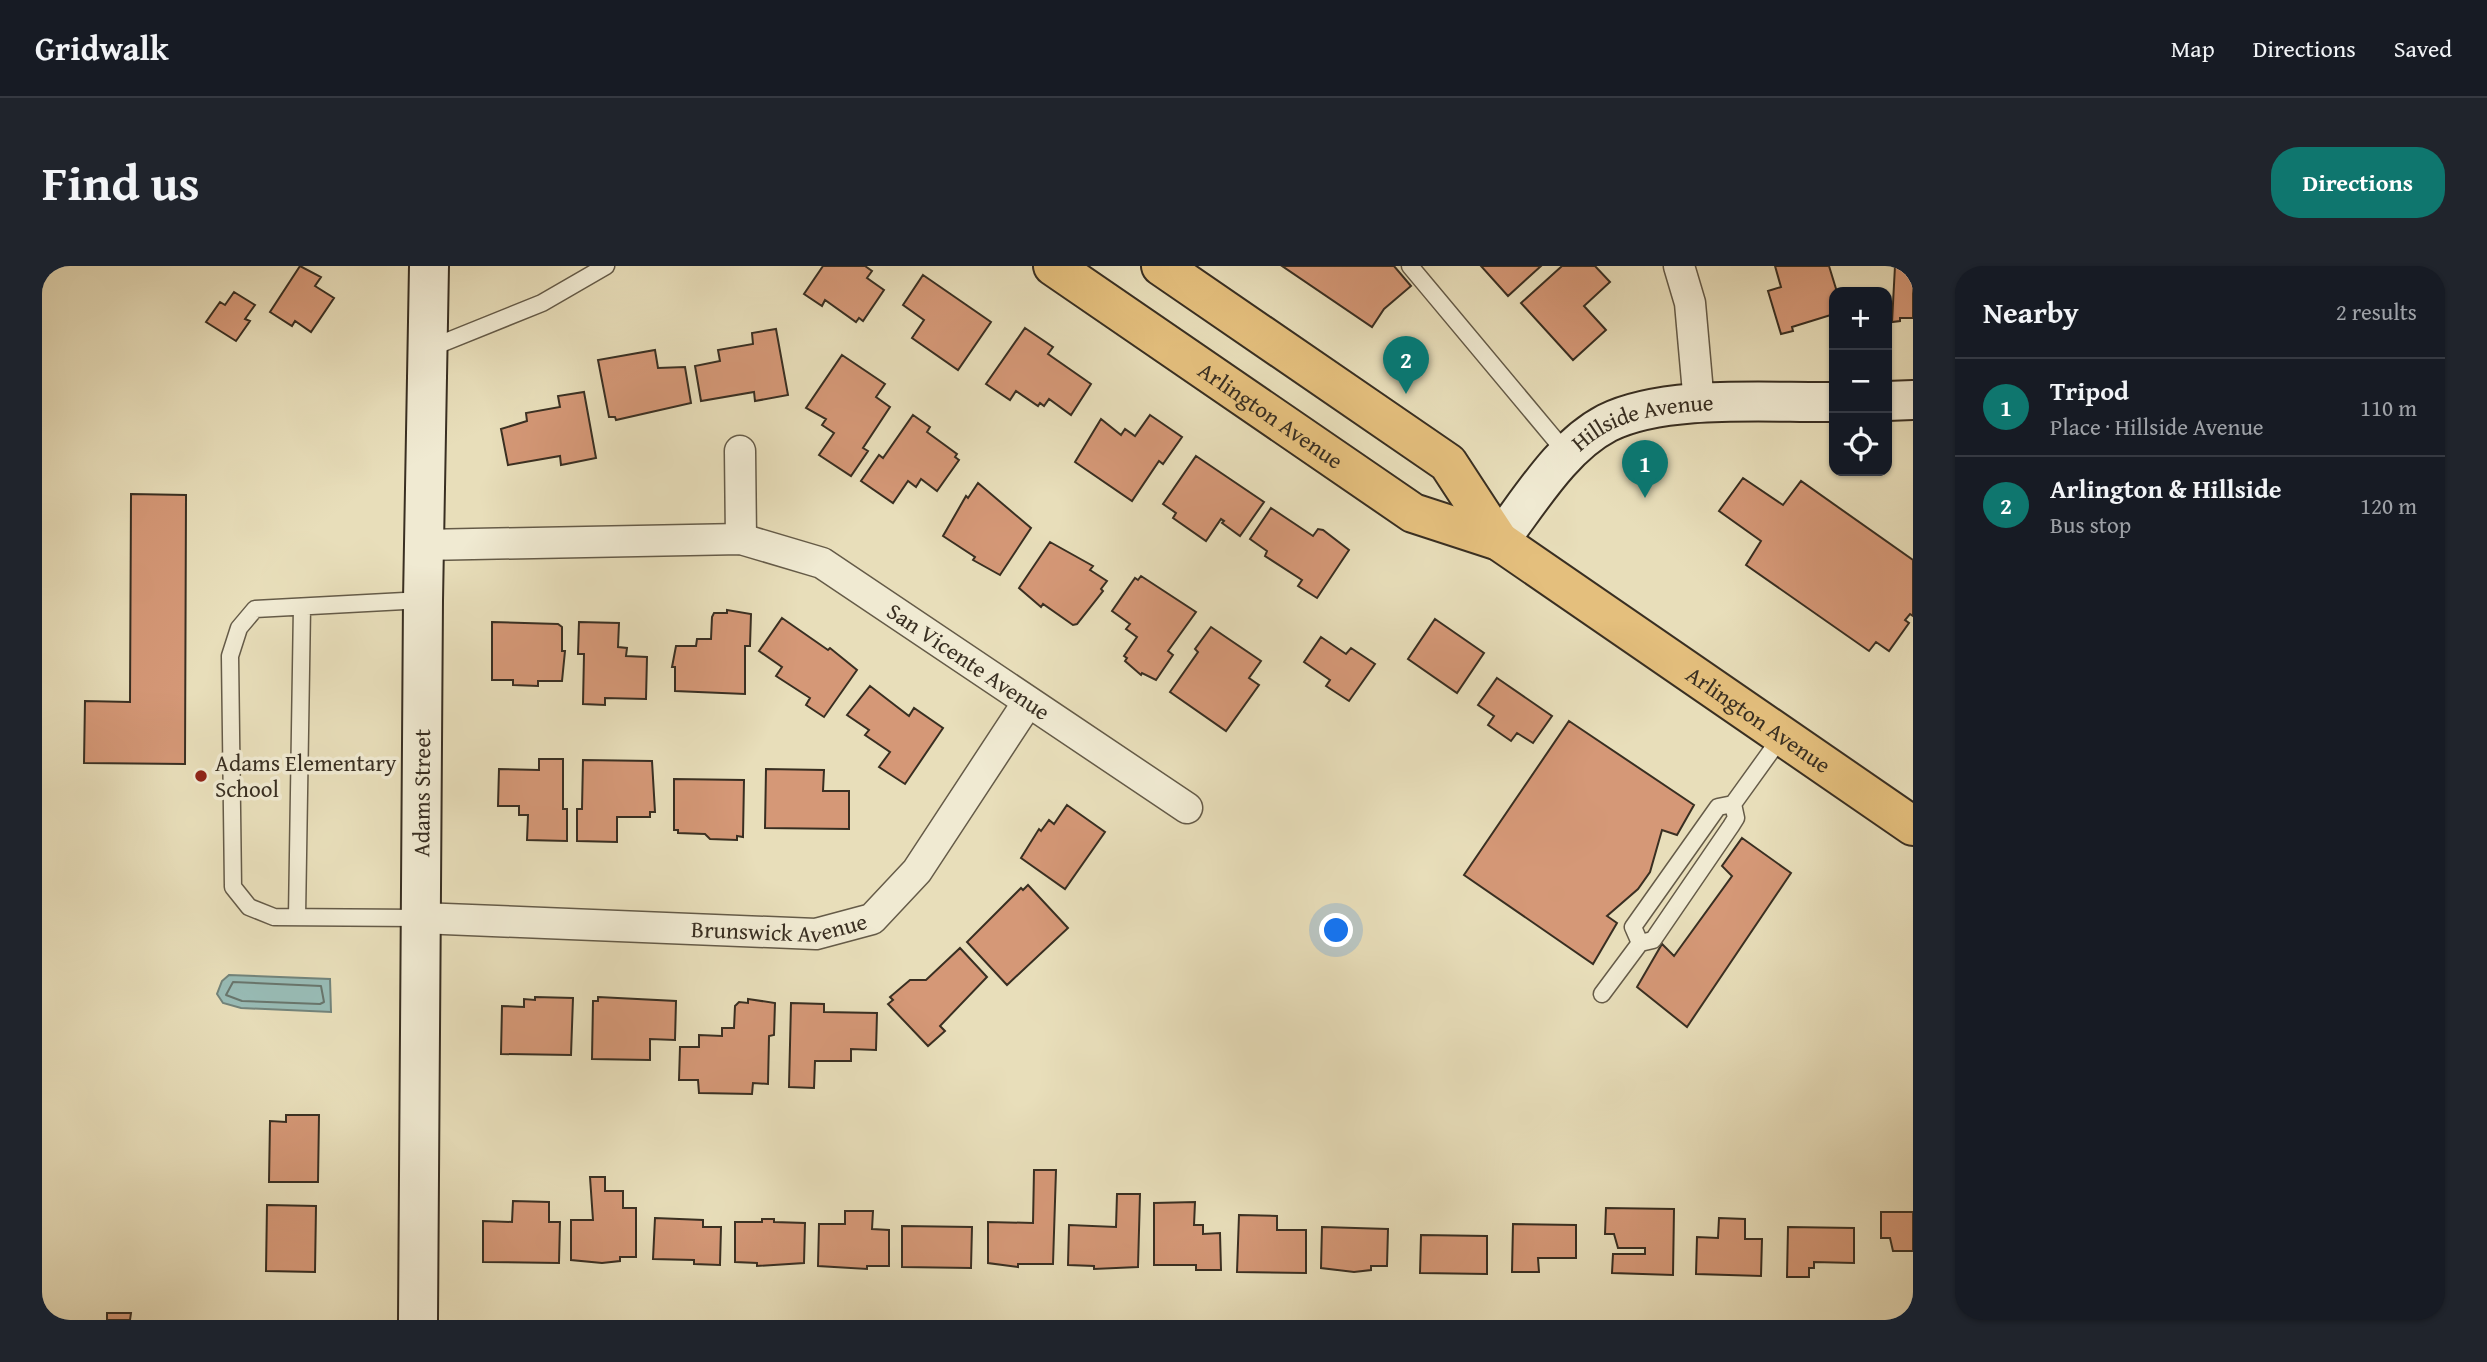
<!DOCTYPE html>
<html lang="en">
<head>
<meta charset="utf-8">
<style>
	body { margin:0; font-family:"Gentium Book Plus",serif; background:#20242c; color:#f1f3f6 }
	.controls { position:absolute; right:21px; top:21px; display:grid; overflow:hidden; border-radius:14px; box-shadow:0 2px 5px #0004 }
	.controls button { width:63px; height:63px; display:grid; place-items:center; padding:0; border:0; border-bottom:2px solid #363941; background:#171b24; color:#f1f3f6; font:35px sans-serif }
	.you { position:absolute; left:1295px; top:665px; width:24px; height:24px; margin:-18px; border:5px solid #fff; border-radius:50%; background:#1a73e8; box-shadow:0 0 0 10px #1a73e833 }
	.badge { display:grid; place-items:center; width:46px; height:46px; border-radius:50%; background:#0f766e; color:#fff; font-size:23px; font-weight:700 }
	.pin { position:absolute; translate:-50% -58px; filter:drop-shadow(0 2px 4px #0008) }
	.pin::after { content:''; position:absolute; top:37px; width:24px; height:21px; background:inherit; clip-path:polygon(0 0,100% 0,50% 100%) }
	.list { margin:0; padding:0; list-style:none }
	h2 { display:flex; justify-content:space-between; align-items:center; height:91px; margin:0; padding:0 28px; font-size:30px }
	h2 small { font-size:23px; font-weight:400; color:#9ea1a6 }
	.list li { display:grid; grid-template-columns:46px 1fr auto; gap:21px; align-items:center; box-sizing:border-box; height:98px; padding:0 28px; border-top:2px solid #363941 }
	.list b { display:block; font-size:26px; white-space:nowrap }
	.list p { margin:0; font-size:23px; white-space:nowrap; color:#9ea1a6 }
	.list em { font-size:23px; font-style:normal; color:#9ea1a6 }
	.icon { flex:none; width:38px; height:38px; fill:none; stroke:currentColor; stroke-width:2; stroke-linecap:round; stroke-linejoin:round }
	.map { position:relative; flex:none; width:1871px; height:1054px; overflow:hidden; border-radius:28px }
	header { display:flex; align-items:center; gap:42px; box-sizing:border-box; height:98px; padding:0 35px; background:#171b24; border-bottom:2px solid #363941 }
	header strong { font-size:33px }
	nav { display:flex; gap:38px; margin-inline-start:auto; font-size:24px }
	.intro { display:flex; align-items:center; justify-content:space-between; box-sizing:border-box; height:168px; padding:0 42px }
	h1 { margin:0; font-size:49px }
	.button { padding:18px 32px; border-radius:28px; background:#0f766e; color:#fff; font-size:24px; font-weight:700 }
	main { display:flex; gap:42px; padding:0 42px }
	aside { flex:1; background:#171b24; border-radius:28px; box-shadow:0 2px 5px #0004 }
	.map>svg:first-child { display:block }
	.water { fill:#98bbb5; stroke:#72837a; stroke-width:2 }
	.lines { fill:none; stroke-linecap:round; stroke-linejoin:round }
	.shore { stroke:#68756c; stroke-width:2 }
	.building { fill:#d59877; stroke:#392f22; stroke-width:2 }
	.lane-casing { stroke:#655b48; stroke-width:19 }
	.street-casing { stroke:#655b48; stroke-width:33 }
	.secondary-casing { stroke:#392f22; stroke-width:42 }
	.primary-casing { stroke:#392f22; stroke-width:42 }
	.lane { stroke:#f0ead2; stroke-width:16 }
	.street { stroke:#f0ead2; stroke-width:30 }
	.secondary { stroke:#f0ead2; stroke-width:38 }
	.primary { stroke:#e4bf7d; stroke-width:38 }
	.poi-dot { fill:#8f2418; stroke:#f0ead2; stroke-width:2.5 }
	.labels { text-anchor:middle; stroke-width:7; stroke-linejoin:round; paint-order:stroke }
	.street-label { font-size:23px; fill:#392f22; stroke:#f0ead2 }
	.poi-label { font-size:23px; fill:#392f22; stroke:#f0ead2; text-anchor:start }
</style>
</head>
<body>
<header>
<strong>Gridwalk</strong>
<nav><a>Map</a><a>Directions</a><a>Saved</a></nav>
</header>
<div class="intro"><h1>Find us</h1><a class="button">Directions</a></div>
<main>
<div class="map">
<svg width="1871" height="1054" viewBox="0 0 1871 1054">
	<rect width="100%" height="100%" fill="#e8deba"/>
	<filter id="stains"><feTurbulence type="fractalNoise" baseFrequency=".00286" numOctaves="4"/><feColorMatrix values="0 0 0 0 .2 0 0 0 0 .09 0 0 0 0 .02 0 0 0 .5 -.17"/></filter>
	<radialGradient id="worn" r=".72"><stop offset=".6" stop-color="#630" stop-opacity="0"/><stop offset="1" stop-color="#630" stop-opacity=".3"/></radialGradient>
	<path class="water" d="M187,709L288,713L289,746L199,742L181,737L175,728L180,715Z"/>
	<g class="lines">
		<path class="shore" d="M191,716L279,720L282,736L278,738L200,735L184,729Z"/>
	</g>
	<path class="building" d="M258,0L279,11L273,20L292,32L269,66L253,55L250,60L228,46Z
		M781,0H823L830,5L825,12L842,24L821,55L817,52L814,56L783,34L780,40L762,28Z
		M1240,0H1352L1369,20L1342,43L1330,61Z
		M1439,0H1499L1466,30Z
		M1520,0H1553L1568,16L1542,40L1564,64L1531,94L1479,37Z
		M1733,0H1787L1795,26H1792V48L1750,61L1751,65L1739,68L1726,25L1739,21Z
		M1853,0H1871V52H1858V55L1850,56Z
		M881,9L949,56L916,104L870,72L882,54L861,39Z
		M192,26L213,39L203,53L208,55L194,75L164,56L178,36L183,39Z
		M983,62L1011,81L1006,88L1049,118L1029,149L1007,133L1002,140L998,137L996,140L974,125L968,134L944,118Z
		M734,63L746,129L713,135L712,126L659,135L653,100L678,95L676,84L711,78L710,67Z
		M613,84L616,102L643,101L649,137L574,154L573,151H567L556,94Z
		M800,89L843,118L834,131L848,141L821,182L826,185L809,210L777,189L792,167L780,159L784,153L764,142Z
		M542,126L554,192L519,199L518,190L466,199L459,163L485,155L484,147L518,141L516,130Z
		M871,149L888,161L885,166L915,188L913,191L917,194L895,225L879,213L874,221L866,215L851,237L819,215L837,189L841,192Z
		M1108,149L1140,171L1121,198L1117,195L1090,235L1033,196L1059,153L1079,169L1083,163L1093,170Z
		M1154,190L1222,236L1198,270L1180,257L1182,255L1179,253L1164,275L1131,252L1134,247L1121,238Z
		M1701,212L1741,239L1759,215L1871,294V350L1868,348L1863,354L1867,357L1847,385L1834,376L1827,385L1704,299L1719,275L1677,245Z
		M936,217L989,262L958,309L931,294L933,291L901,270L924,230L926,232Z
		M89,228L144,229L143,498L42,497L43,435L88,436Z
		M1229,242L1271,270L1276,263L1281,264L1307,284L1275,332L1256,320L1260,314L1223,290L1225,285L1208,273Z
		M1008,276L1051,300L1048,304L1065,315L1059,323L1061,325L1035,358L1031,359L1001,338L999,341L977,322Z
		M1099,310L1154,346L1126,385L1131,389L1114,414L1100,407L1099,409L1083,395L1085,392L1082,390L1095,371L1084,363L1088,358L1070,345L1093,312L1096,314Z
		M685,344L709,348L708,380H703V428L633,425V401H630L634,380H654L655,373H669L670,351L672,347H685Z
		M740,352L786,384L788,382L815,404L782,451L764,439L768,432L734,410L740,401L717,385Z
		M1393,353L1442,387L1415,427L1366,393Z
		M450,356L516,358L520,361V385H523L520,415H496V420L471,419V414H450Z
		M537,356L577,357L576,381L585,382L584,390L605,391L604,433L563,432V439L541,438L542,388H536Z
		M1169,361L1219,395L1207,412L1217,419L1184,465L1128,426L1156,386L1153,383Z
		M1279,371L1304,388L1309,382L1333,398L1307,435L1284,420L1288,414L1262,396Z
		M1455,412L1510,450L1491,477L1475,467L1469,475L1446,459L1452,450L1436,439Z
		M828,420L867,450L872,442L901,462L863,518L837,501L848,486L823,469L827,464L805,449Z
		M1527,455L1652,539L1635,569L1620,564L1608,606L1596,623L1565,650L1575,657L1551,698L1422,609Z
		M497,493H521V543H525V575L485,574L486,549H477V540H456L457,503L497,504Z
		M541,494L610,495L613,546H608V551H575V576L535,575V543H540Z
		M724,503L782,504L781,525H807V563L723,562Z
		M632,513L702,514L701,571L695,570V574L668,573L663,568L636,567V564H632Z
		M1025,539L1063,566L1023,623L979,592L997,563L999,565L1007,554L1012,558Z
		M1700,572L1749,607L1645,761L1595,721L1620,678L1632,690L1690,610L1680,600Z
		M986,619L1026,662L965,719L925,676L979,622L981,624Z
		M918,682L945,711L898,760L903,765L886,780L846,738L851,734L848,731L868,714H884Z
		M493,731L531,732L529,789L459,788L460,740L482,741V733L493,734Z
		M556,731L634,735L633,774L608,773V794L550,793L551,735H556Z
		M706,733L733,737L732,769L727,770L726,818L711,817L710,828L657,827L656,814H637L638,781H657V769L680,770V762H692L693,740L697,736L706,737Z
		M749,737L782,738V746L835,747L834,784L809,783V795H773L772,822L747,821Z
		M244,849H277L276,916H227L228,855L244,856Z
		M992,904H1014L1011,998H976V1001L946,997V956L991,957Z
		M548,911H563V925H581V942H594V991H578V995L560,997L529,994V954H551Z
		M1075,928H1098L1096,1001L1052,1003V1000L1026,999L1027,959L1074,961Z
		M471,935L507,936V956H518L517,997L441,996V955L470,956Z
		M1153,936L1152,959H1161V968L1178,967L1179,1004H1154V999H1112V937Z
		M225,939L274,940L273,1006L224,1005Z
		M1564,942L1632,943L1631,1009L1570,1007L1571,988H1603V982H1576L1572,968H1563Z
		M803,945H831L830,963L847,964V1000H825V1003L776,1000L777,958H803Z
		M1839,946H1871V985H1851L1848,972H1839Z
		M1197,949L1235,950V964H1264V1007L1195,1006Z
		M613,952L661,954V961H679L678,999L652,998V994L611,993Z
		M1677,952L1703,953V973H1720L1719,1010L1654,1008L1655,971L1676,972Z
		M720,953H732V956L763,957L762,997L715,1000V997L693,996V956H720Z
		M1471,958L1534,959V992H1496L1497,1006H1470Z
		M860,960L930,961L929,1002L860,1001Z
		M1280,961L1346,963L1345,1000H1329V1004L1312,1006L1279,1002Z
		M1746,961L1812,962V997L1772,996V1002H1767V1011H1745Z
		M1379,969L1445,970V1008L1378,1007Z
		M65,1047H89L88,1054H65Z"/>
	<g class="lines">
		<defs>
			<path id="lane" d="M1368,0L1526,189
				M386,83L500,37L564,0
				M255,651L260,341
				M378,652L232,651L207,641L191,621L188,390L197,362L213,343L381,334
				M1598,677L1591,661L1676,541L1691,538L1740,470
				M1560,728L1598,677L1611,674L1689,560L1694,552L1691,538"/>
			<g id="street">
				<path d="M1637,0L1648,37L1657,138"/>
				<path d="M698,185L699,273"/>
				<path id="s1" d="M381,279L699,273L780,297L1145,542"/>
				<path id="s2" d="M378,652L774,668L830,653L875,605L986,436"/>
			</g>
			<g id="secondary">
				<path d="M1845,135L1871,134"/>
				<path id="s3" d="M1457,275C1488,235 1519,181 1565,157C1623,128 1727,137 1792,136"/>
				<path id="s4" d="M376,1054L381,334L387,0"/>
			</g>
			<g id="primary">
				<path id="s5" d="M1011,0L1371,247L1457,275L1871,560"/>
				<path d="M1119,0L1406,197L1457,275"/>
			</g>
		</defs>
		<use href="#lane" class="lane-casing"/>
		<use href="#street" class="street-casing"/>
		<use href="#secondary" class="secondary-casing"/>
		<use href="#primary" class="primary-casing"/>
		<use href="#lane" class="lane"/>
		<use href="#street" class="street"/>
		<use href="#secondary" class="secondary"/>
		<use href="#primary" class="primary"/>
	</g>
	<circle class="poi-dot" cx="159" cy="510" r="7"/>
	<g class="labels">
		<g class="street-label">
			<text dy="8" stroke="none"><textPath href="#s5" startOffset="264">Arlington Avenue</textPath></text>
			<text dy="8" stroke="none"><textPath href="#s3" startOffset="196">Hillside Avenue</textPath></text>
			<text dy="8" stroke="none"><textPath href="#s1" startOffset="579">San Vicente Avenue</textPath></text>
			<text dy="8" stroke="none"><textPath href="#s5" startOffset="842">Arlington Avenue</textPath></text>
			<text dy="8" stroke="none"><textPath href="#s4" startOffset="527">Adams Street</textPath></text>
			<text dy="8" stroke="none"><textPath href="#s2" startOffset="360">Brunswick Avenue</textPath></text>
		</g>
		<g class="poi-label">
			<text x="173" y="505">Adams Elementary<tspan x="173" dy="26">School</tspan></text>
		</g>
	</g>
	<rect width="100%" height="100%" filter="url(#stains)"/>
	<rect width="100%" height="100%" fill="url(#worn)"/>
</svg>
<div class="controls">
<button>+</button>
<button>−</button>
<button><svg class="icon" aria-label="locate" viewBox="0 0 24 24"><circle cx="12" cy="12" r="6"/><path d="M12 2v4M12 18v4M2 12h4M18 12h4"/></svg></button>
</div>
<div class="you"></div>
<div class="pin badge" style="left:1603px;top:232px">1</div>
<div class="pin badge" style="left:1364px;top:128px">2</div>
</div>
<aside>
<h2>Nearby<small>2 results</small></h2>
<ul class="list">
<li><span class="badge">1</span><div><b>Tripod</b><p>Place · Hillside Avenue</p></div><em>110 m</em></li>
<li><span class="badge">2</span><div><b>Arlington &amp; Hillside</b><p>Bus stop</p></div><em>120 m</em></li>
</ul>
</aside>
</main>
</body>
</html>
